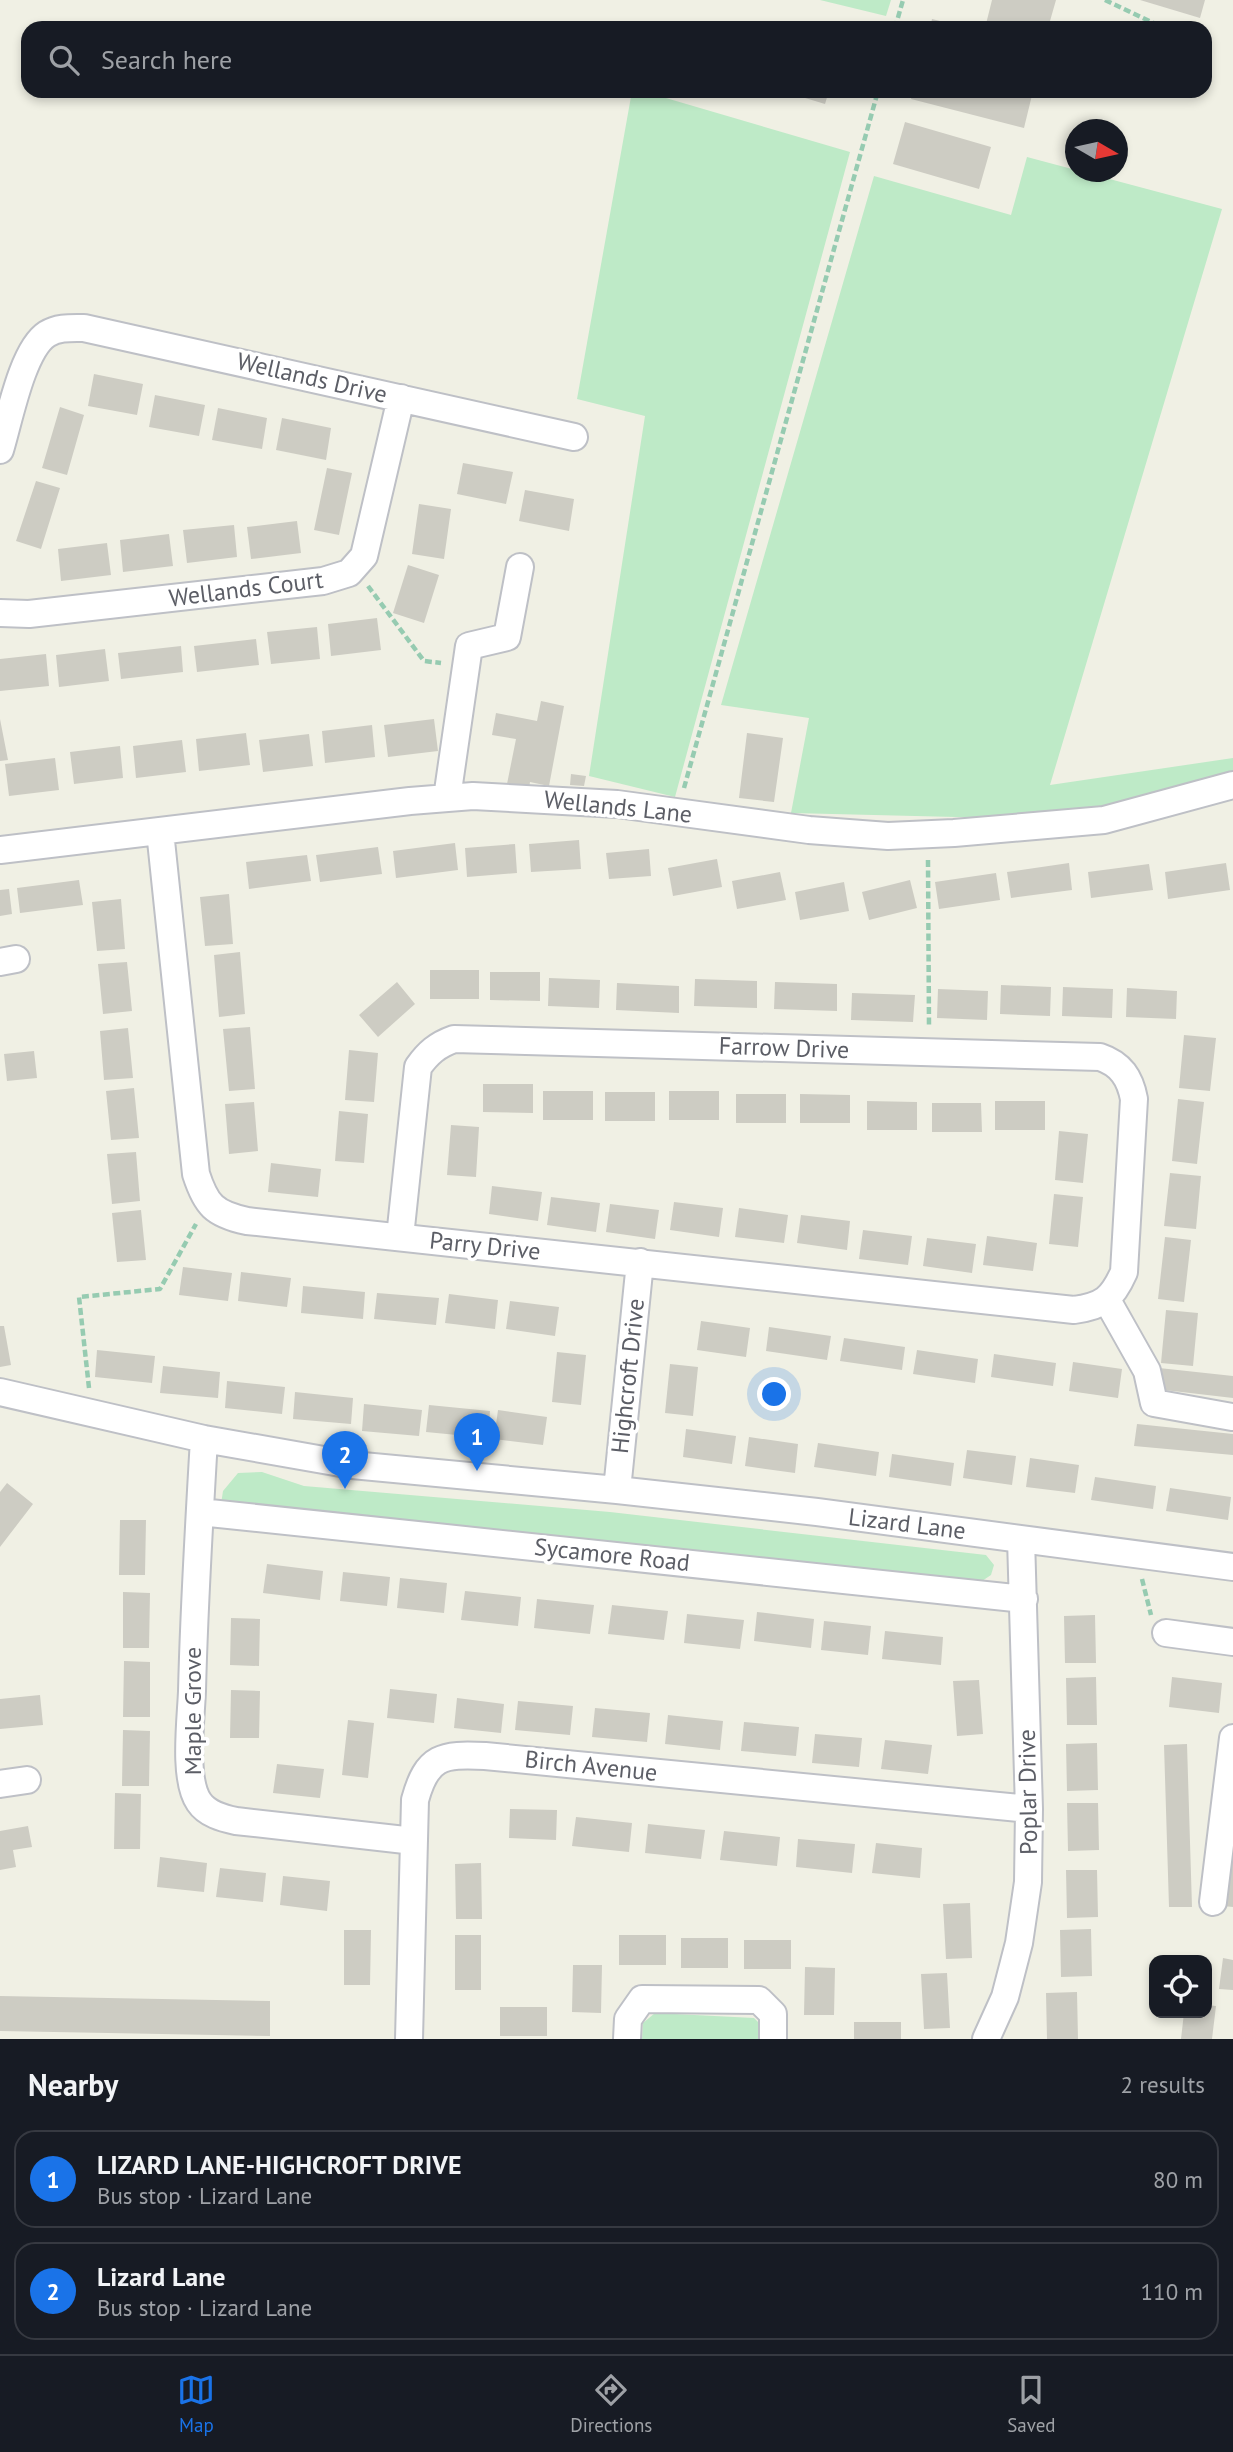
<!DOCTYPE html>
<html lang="en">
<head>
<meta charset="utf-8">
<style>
	body { margin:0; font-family:"PT Sans",sans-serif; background:#242831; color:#f1f3f6 }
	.controls { position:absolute; right:21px; bottom:21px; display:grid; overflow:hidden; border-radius:14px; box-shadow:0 4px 10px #0003 }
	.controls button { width:63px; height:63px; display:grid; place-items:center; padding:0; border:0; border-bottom:2px solid #363941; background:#171b24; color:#f1f3f6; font:35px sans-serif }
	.compass { position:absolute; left:1065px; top:119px; width:63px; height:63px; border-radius:50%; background:#171b24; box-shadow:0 4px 10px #0003; rotate:99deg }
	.you { position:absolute; left:775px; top:1395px; width:24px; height:24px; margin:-18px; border:5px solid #fff; border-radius:50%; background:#1a73e8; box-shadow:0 0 0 10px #1a73e833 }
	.badge { display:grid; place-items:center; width:46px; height:46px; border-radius:50%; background:#1a73e8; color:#fff; font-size:23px; font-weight:700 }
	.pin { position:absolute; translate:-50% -58px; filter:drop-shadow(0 2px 4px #0008) }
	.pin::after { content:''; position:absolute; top:37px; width:24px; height:21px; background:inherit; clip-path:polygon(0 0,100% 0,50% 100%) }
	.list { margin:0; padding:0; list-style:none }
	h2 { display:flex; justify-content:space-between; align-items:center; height:91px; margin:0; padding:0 28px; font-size:30px }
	h2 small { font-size:23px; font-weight:400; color:#9ea1a6 }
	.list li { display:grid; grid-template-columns:46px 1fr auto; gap:21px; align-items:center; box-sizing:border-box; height:98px; margin:0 14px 14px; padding:0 14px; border:2px solid #363941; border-radius:21px }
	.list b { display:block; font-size:26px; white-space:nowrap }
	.list p { margin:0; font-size:23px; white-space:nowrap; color:#9ea1a6 }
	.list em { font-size:23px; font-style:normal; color:#9ea1a6 }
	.icon { flex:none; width:38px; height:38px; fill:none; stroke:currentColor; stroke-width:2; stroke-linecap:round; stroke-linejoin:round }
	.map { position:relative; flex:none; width:1233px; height:2039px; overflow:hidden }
	.search { position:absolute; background:#171b24; box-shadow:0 4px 10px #0003; left:21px; right:21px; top:21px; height:77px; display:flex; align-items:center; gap:18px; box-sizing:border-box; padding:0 24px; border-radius:21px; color:#9ea1a6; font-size:26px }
	.sheet { height:315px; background:#171b24 }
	nav { display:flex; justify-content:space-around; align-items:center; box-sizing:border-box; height:98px; border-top:2px solid #363941; background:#171b24; font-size:19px; color:#9ea1a6 }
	nav a { display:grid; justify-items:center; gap:4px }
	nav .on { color:#1a73e8 }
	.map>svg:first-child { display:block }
	.green { fill:#beeac7 }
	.building { fill:#cdccc3 }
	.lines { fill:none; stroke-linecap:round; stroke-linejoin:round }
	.minor-casing { stroke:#bec0c6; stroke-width:30 }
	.path { stroke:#96cbb1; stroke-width:4.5; stroke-dasharray:7 3.5; stroke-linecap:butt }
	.minor { stroke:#fff; stroke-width:26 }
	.labels { text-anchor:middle; stroke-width:7; stroke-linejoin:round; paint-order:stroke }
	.street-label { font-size:24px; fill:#5c5e66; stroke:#fff }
</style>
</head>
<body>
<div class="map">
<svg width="1233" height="2039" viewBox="0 0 1233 2039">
	<rect width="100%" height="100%" fill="#f0f0e4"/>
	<path class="green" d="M820,0H891L886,16Z
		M632,91H642L850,152L675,797L589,776L645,416L577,399Z
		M1027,157L1222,209L1050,785L1233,758V776L1175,792L1035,819L791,813L809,718L721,705L874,176L1011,215Z
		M262,1472L304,1486L610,1512L986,1555L994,1565L991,1575L982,1581L230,1508L221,1504L223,1491L238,1473Z
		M655,2013L754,2018L762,2026L761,2039H642L643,2023Z"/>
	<path class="building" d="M992,0H1056L1048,28H985Z
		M1140,0H1205L1200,18Z
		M932,19L964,27V28H930Z
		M782,91H829L825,104Z
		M913,91H1033L1024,128L911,99Z
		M905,122L991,147L979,189L893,164Z
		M94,374L143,384L137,415L88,406Z
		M155,395L205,405L199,436L149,427Z
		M60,407L84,415L67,475L42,468Z
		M218,408L267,418L262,449L212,440Z
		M282,418L331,428L326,460L276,450Z
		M463,463L513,472L506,504L457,494Z
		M327,468L352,473L339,535L314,530Z
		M36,481L60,488L41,549L16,541Z
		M525,490L574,499L569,531L519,521Z
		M419,504L451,509L444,559L412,554Z
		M297,521L301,553L251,559L247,527Z
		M234,525L237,557L187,563L183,530Z
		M169,534L173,566L123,572L120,540Z
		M107,543L111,575L61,581L58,549Z
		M408,565L439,575L424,623L393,613Z
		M377,618L381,650L331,656L328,624Z
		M317,627L320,659L271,664L267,632Z
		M256,639L259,665L197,672L194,646Z
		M181,646L183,672L121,679L118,653Z
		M105,649L109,681L59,687L56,655Z
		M46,654L49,686L0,691V659Z
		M541,701L564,706L549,786L530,782L529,788L507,784L516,739L492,735L496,713L537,721Z
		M0,719L8,760L0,761Z
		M434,719L438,751L388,757L384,725Z
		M372,725L375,757L325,763L322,731Z
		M246,733L250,765L199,771L196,739Z
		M747,733L783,738L774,802L739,798Z
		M309,734L313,766L263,772L259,740Z
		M182,740L186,772L136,778L133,746Z
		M120,746L123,778L74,784L70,752Z
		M55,758L59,790L9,796L5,764Z
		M571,774L586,776L584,786L570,785Z
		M579,840L581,869L531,872L529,844Z
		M455,843L458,870L396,878L393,851Z
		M515,844L517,873L467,877L465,848Z
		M378,847L382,874L320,882L316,855Z
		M649,849L651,876L609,879L606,853Z
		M307,855L311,881L249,889L246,862Z
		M717,859L722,887L673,896L668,868Z
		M1069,863L1072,890L1011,898L1007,872Z
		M1226,863L1230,890L1168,899L1165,872Z
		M1149,864L1153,890L1091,898L1088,872Z
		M780,872L786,900L737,909L732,881Z
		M996,873L1000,900L939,909L935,882Z
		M79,880L83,905L20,913L17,888Z
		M910,880L917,908L869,920L862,892Z
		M844,882L849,911L800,920L795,892Z
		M9,889L12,914L0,916V890Z
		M229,894L233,944L205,946L200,897Z
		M121,899L125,949L97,951L92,902Z
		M240,952L245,1014L219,1017L214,955Z
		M127,962L132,1011L103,1014L98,964Z
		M430,970H479V999H430Z
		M490,972H540V1001L490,1000Z
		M549,978L600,980L599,1008L548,1006Z
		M695,979L757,981V1008L694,1006Z
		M397,982L415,1004L378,1037L359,1015Z
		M775,982L837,984V1011L774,1009Z
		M617,983L679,986V1013L616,1010Z
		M1001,985L1051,987L1050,1016L1000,1014Z
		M1063,987L1113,989L1112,1018L1062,1016Z
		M1127,988L1177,991L1176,1019L1126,1017Z
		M938,989L988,991L987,1020L937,1018Z
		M852,993L915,995L913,1022L851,1020Z
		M250,1027L255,1089L229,1091L223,1029Z
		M128,1028L133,1078L104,1080L100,1031Z
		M1184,1035L1216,1038L1210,1091L1179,1088Z
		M349,1050L378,1053L374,1102L345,1100Z
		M34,1051L37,1078L7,1081L4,1054Z
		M483,1084H533V1113L483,1112Z
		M134,1088L139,1138L111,1140L106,1091Z
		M543,1091H593V1120H543Z
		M669,1091H719V1120H669Z
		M605,1092H655V1121H605Z
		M736,1094H786V1123H736Z
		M800,1094L850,1095V1123H800Z
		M1178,1099L1204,1102L1197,1164L1172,1161Z
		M867,1101L917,1102V1130H867Z
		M995,1101H1045V1130H995Z
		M254,1102L258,1151L229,1154L225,1104Z
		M932,1103H981L982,1132H932Z
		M339,1111L368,1114L364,1163L335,1161Z
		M451,1125L479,1127L476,1177L447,1175Z
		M1059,1131L1088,1134L1083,1183L1055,1180Z
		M136,1152L140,1201L112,1204L107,1154Z
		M271,1163L321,1169L318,1197L268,1192Z
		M1170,1173L1201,1176L1196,1229L1164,1226Z
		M492,1186L542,1192L538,1221L489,1214Z
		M1054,1194L1083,1197L1078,1247L1049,1244Z
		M551,1197L600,1203L596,1232L547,1225Z
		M674,1202L723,1208L719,1237L670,1230Z
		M610,1204L659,1210L655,1239L606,1232Z
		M739,1208L788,1215L784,1243L735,1237Z
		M141,1210L146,1260L117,1262L112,1213Z
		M801,1215L850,1221L847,1250L797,1243Z
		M863,1230L912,1236L908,1265L859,1259Z
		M987,1236L1037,1243L1033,1271L983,1265Z
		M1165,1237L1191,1240L1184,1302L1158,1299Z
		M927,1238L976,1244L972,1273L923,1266Z
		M183,1267L232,1273L228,1301L179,1295Z
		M241,1272L291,1278L287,1307L238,1301Z
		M303,1286L365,1292L363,1319L301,1313Z
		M377,1293L439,1298L436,1325L374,1319Z
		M449,1294L498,1300L495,1329L445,1323Z
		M510,1301L559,1307L555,1336L506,1329Z
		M1166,1310L1198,1313L1193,1366L1161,1363Z
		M701,1321L750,1328L746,1357L697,1350Z
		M0,1326H4L11,1365L0,1367Z
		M769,1327L831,1336L827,1360L766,1351Z
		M844,1338L905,1347L902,1370L840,1361Z
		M97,1350L155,1356L152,1383L95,1377Z
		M917,1350L978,1359L975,1383L913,1374Z
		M557,1352L586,1355L581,1405L552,1402Z
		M994,1354L1056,1363L1053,1386L991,1377Z
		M1073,1362L1122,1369L1118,1398L1069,1391Z
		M670,1364L698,1367L693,1416L665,1413Z
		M163,1366L220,1372L218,1398L160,1393Z
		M1159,1368L1233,1376V1398L1156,1389Z
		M227,1381L285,1387L282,1414L225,1408Z
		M295,1392L353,1398L351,1424L293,1419Z
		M364,1404L422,1410L419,1436L362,1431Z
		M429,1405L490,1411L488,1438L426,1432Z
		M498,1410L547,1417L543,1445L494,1439Z
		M1137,1424L1233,1434V1455L1134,1446Z
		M686,1429L736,1436L732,1464L683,1457Z
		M749,1437L798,1444L795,1473L745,1466Z
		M818,1443L879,1452L876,1476L814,1467Z
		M967,1450L1016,1456L1012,1485L963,1478Z
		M892,1454L954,1463L951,1486L889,1477Z
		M1030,1458L1079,1465L1075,1493L1026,1487Z
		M1095,1477L1156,1486L1153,1509L1091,1500Z
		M7,1483L33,1504L0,1547V1492Z
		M1170,1488L1231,1497L1228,1520L1166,1511Z
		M120,1520H146L145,1575H119Z
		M267,1564L323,1571L320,1600L263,1593Z
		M343,1572L390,1577L387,1606L340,1601Z
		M400,1578L447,1583L444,1613L397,1608Z
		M465,1591L521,1597L518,1626L461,1620Z
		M123,1592L150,1593L149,1648H123Z
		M537,1599L594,1605L590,1634L534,1628Z
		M612,1605L668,1611L664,1640L608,1634Z
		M757,1612L814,1619L811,1648L754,1641Z
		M687,1614L744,1620L740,1649L684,1643Z
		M1095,1615L1096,1663H1065L1064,1616Z
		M231,1618L260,1619L259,1666L230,1665Z
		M824,1621L871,1626L868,1655L821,1650Z
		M885,1631L943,1637L941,1665L882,1659Z
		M124,1661L150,1662V1717H123Z
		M1096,1677L1097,1725H1067L1066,1678Z
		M1172,1677L1222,1683L1219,1713L1169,1707Z
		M979,1680L983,1734L957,1736L953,1681Z
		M390,1689L437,1694L434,1723L387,1718Z
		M231,1690L260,1691L259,1738H230Z
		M40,1695L43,1725L0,1729V1699Z
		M457,1698L504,1704L501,1733L454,1728Z
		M518,1701L573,1706L570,1735L515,1730Z
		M595,1708L650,1713L647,1742L592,1737Z
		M668,1715L723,1721L720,1750L665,1744Z
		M348,1720L374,1723L368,1778L342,1775Z
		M744,1722L799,1727L796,1756L741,1751Z
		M123,1730L150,1731L149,1786H122Z
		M815,1734L862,1738L859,1767L812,1763Z
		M885,1740L932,1745L928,1774L881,1769Z
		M1097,1743L1098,1790L1067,1791L1066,1744Z
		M1187,1744L1192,1907H1169L1164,1745Z
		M277,1764L324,1769L320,1798L273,1793Z
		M115,1793L141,1794L140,1849H114Z
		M1067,1803H1098L1099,1850L1068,1851Z
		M510,1809L557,1810L556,1840L509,1838Z
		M576,1817L632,1823L629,1852L572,1846Z
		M648,1824L705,1830L701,1859L645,1853Z
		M28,1826L32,1847L13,1850L16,1867L0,1870V1831Z
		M724,1831L780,1837L777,1866L720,1860Z
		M798,1839L855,1844L852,1873L796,1867Z
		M1233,1842V1907L1223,1906Z
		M876,1843L922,1848L920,1878L872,1873Z
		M160,1857L207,1863L204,1892L157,1887Z
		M481,1863L482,1919H456L455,1864Z
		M220,1868L266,1873L263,1902L216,1897Z
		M1066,1870H1097L1098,1917L1067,1918Z
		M283,1876L330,1881L327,1911L280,1905Z
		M970,1903L972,1958L946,1959L943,1904Z
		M1091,1929L1092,1976L1061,1977L1060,1930Z
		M344,1930H371L370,1985H344Z
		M455,1935H481V1990H455Z
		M619,1935H666V1965H619Z
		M681,1938H728V1968H681Z
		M744,1940H791V1969H744Z
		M1223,1958L1233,1960V1990L1219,1989Z
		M573,1965H602L601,2013L572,2012Z
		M805,1967L835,1968L834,2015H804Z
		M947,1973L950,2028L924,2029L921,1974Z
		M1077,1992L1078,2039H1047L1046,1993Z
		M0,1996L270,2001V2036L0,2031Z
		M1207,2005L1216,2006L1212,2039H1181L1184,2013H1207Z
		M500,2007H547V2036H500Z
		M854,2022H901V2039H854Z"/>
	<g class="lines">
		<defs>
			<path id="minor" d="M0,450C9,421 22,350 47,334C58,327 71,328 84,328L574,437
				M0,613L29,614L323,581L349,573L364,556L401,398
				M447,798L469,646L507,637L520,567
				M160,831L196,1174C206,1205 214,1214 247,1221L1074,1310C1103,1306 1112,1299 1124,1272L1134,1099C1130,1078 1121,1064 1100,1057L454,1039C437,1045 428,1053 418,1067L400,1237
				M0,850L410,801L473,796L617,804L809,830L888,836L954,833L1104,820L1233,785
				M0,962L16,959
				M1107,1300L1147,1371L1154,1403L1232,1417
				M0,1392L204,1439L352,1465L617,1490L817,1512L1233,1567
				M204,1439C199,1523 194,1607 192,1691C191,1719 183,1779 199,1802C207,1814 222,1818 236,1821L414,1841
				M617,1490L640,1262
				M200,1512L1024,1599
				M1166,1633L1233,1642
				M0,1784L27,1780
				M1213,1902L1233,1738
				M409,2039L415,1800C427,1756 442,1754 485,1756L1029,1809
				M627,2039L628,2019L642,1999L759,2000L773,2014V2039
				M986,2039L1005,1997L1019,1943L1028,1882L1029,1809L1021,1539"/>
		</defs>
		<use href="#minor" class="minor-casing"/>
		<path class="path" d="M1105,0L1164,28
			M895,28L903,0
			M1205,64L1208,68
			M368,586L424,661L441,663
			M684,788L878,91
			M928,860L929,1026
			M89,1388L79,1297L160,1289L196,1224
			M1142,1579L1151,1615"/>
		<use href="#minor" class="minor"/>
	</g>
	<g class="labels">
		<g class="street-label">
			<text transform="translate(312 378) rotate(13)" y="8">Wellands Drive</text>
			<text transform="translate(246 589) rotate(-7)" y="8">Wellands Court</text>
			<text transform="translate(618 807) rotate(6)" y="8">Wellands Lane</text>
			<text transform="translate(784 1048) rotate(2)" y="8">Farrow Drive</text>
			<text transform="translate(485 1246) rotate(6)" y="8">Parry Drive</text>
			<text transform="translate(628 1376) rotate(-84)" y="8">Highcroft Drive</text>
			<text transform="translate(907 1524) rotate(7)" y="8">Lizard Lane</text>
			<text transform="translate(612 1555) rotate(6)" y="8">Sycamore Road</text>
			<text transform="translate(193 1711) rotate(-90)" y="8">Maple Grove</text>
			<text transform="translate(591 1766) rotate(6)" y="8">Birch Avenue</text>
			<text transform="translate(1028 1792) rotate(-91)" y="8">Poplar Drive</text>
		</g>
	</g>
</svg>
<div class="controls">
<button><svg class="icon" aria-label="locate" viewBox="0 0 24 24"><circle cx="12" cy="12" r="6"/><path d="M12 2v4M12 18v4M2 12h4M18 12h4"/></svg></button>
</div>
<svg class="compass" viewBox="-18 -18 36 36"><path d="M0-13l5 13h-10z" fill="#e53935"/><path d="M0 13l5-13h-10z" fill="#9ea1a6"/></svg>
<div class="you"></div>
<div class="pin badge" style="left:477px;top:1471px">1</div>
<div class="pin badge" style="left:345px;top:1489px">2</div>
<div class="search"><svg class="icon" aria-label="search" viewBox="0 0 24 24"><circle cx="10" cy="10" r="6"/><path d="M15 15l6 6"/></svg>Search here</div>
</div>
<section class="sheet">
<h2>Nearby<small>2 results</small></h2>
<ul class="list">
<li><span class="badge">1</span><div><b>LIZARD LANE-HIGHCROFT DRIVE</b><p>Bus stop · Lizard Lane</p></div><em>80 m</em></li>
<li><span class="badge">2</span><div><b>Lizard Lane</b><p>Bus stop · Lizard Lane</p></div><em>110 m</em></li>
</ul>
</section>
<nav>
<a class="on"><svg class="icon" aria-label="map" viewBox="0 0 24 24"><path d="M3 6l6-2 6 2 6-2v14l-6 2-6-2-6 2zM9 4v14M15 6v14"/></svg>Map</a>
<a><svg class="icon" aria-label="directions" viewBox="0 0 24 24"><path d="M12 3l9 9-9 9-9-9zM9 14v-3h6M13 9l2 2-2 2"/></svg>Directions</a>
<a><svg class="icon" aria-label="saved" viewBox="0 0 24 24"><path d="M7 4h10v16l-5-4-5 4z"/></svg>Saved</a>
</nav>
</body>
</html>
